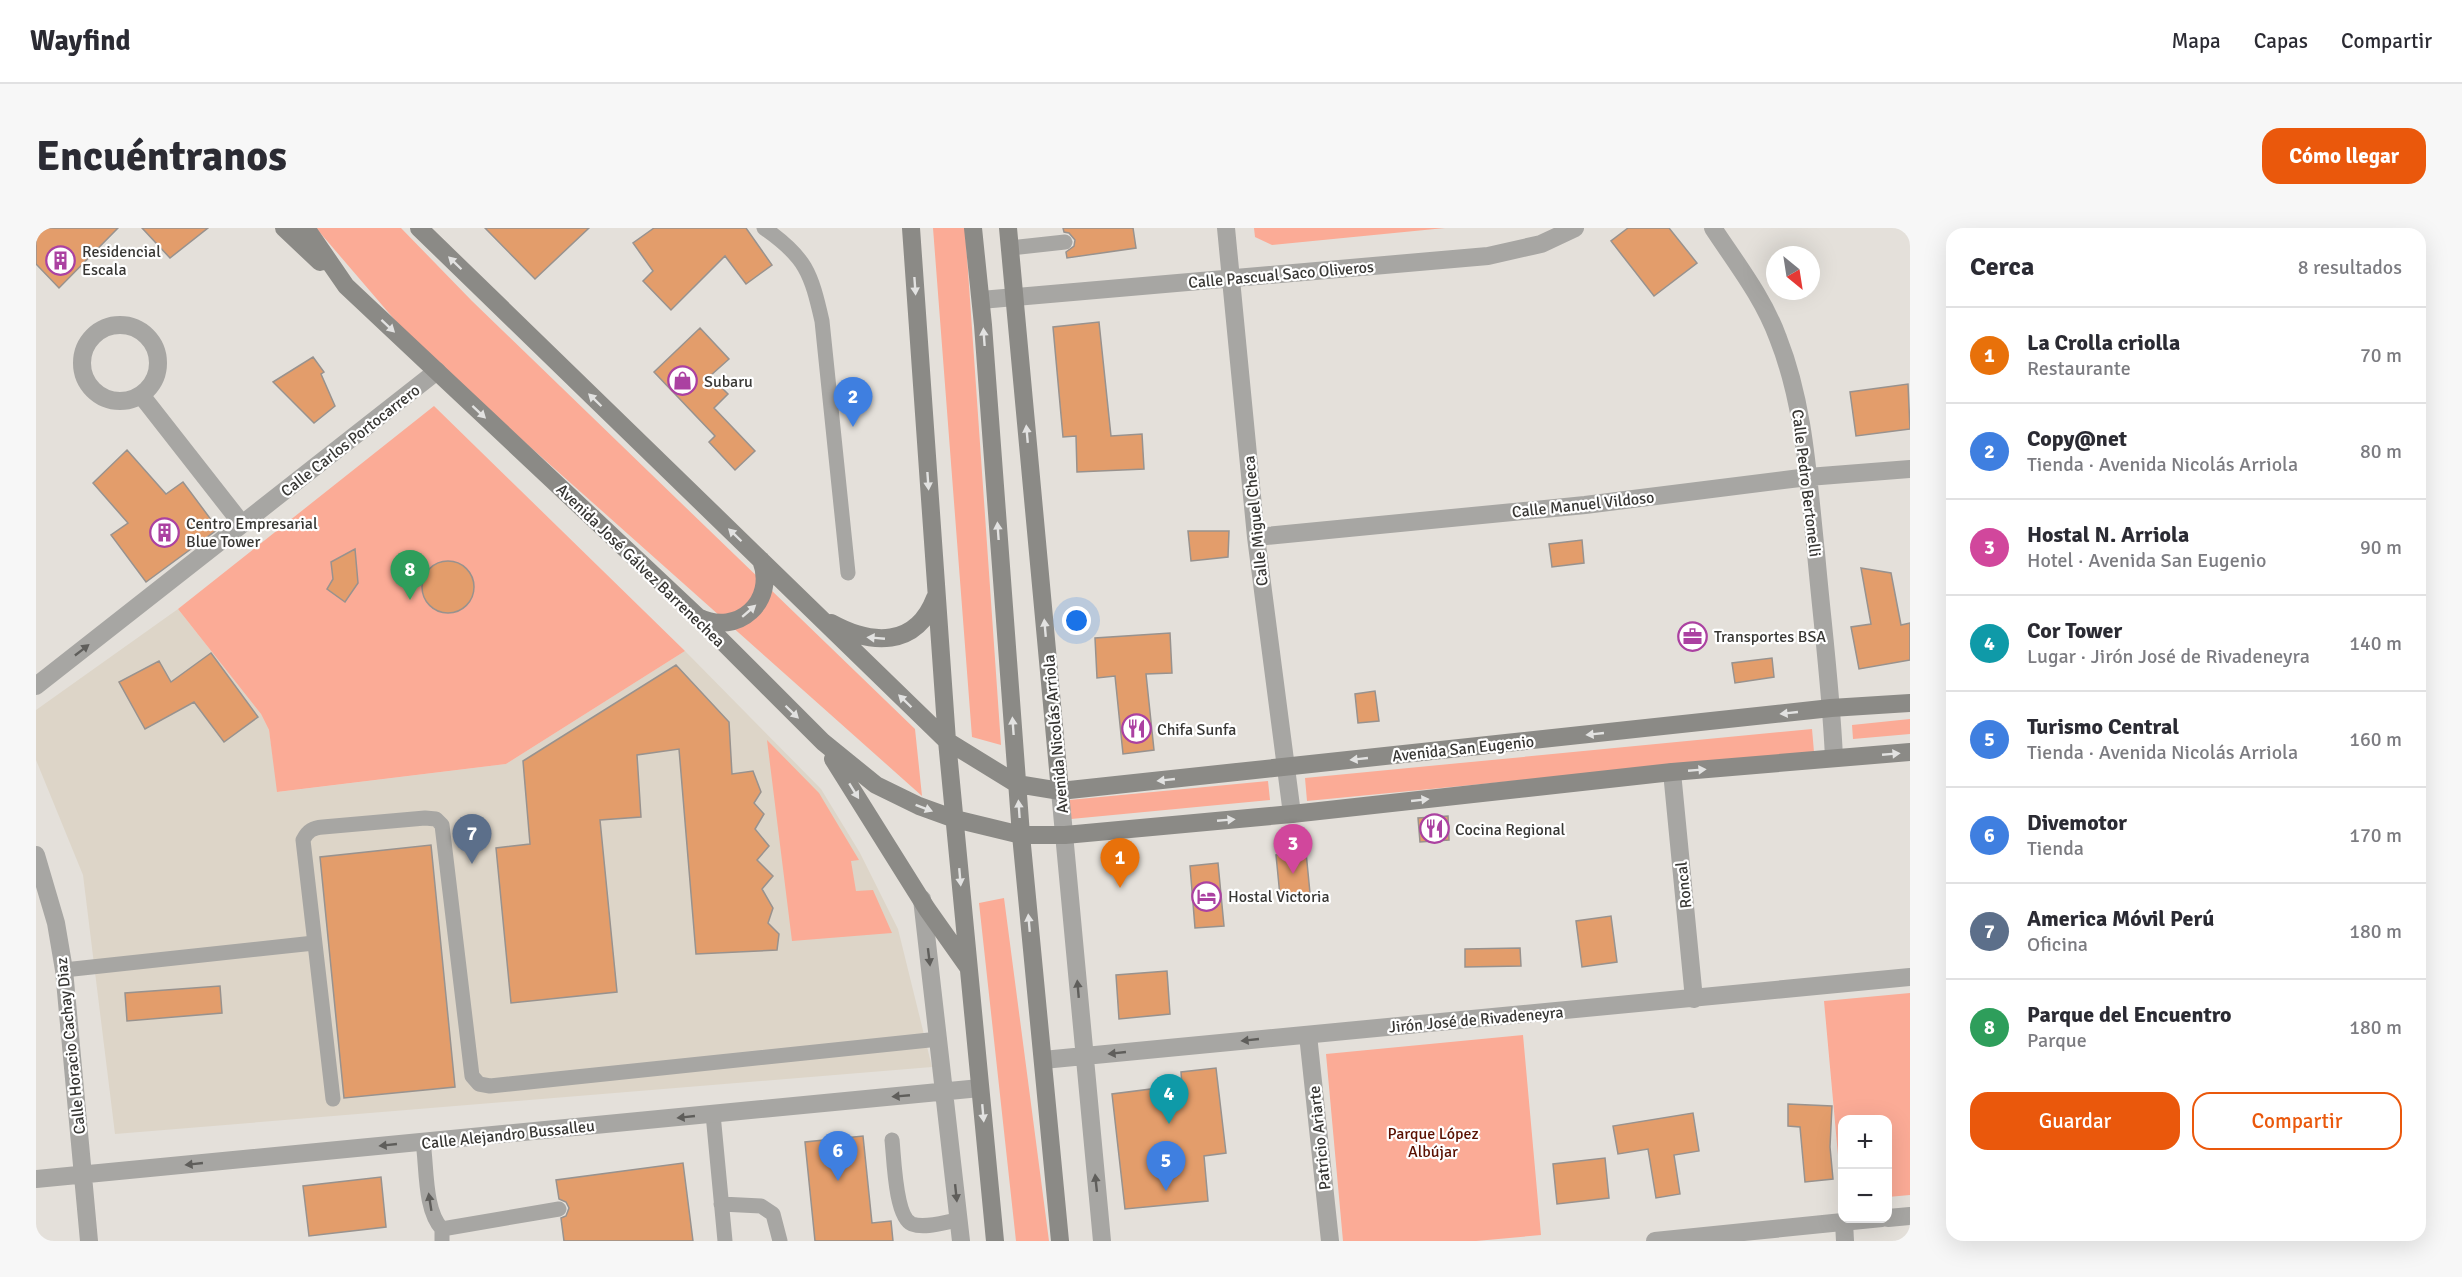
<!DOCTYPE html>
<html lang="es">
<head>
<meta charset="utf-8">
<style>
	body { margin:0; font-family:Signika,sans-serif; background:#f7f7f7; color:#2b2b33 }
	.controls { position:absolute; right:18px; bottom:18px; display:grid; overflow:hidden; border-radius:12px; box-shadow:0 6px 24px #0002 }
	.controls button { width:54px; height:54px; display:grid; place-items:center; padding:0; border:0; border-bottom:2px solid #e1e1e2; background:#fff; color:#2b2b33; font:30px sans-serif }
	.compass { position:absolute; left:1730px; top:18px; width:54px; height:54px; border-radius:50%; background:#fff; box-shadow:0 6px 24px #0002; rotate:150deg }
	.you { position:absolute; left:1041px; top:393px; width:21px; height:21px; margin:-15px; border:4px solid #fff; border-radius:50%; background:#1a73e8; box-shadow:0 0 0 9px #1a73e833 }
	.badge { display:grid; place-items:center; width:39px; height:39px; border-radius:50%; background:#ea580c; color:#fff; font-size:20px; font-weight:700 }
	.pin { position:absolute; translate:-50% -50px; filter:drop-shadow(0 2px 3px #0008) }
	.pin::after { content:''; position:absolute; top:32px; width:21px; height:18px; background:inherit; clip-path:polygon(0 0,100% 0,50% 100%) }
	.list { margin:0; padding:0; list-style:none }
	h2 { display:flex; justify-content:space-between; align-items:center; height:78px; margin:0; padding:0 24px; font-size:26px }
	h2 small { font-size:20px; font-weight:400; color:#7c7c81 }
	.list li { display:grid; grid-template-columns:39px 1fr auto; gap:18px; align-items:center; box-sizing:border-box; height:96px; padding:0 24px; border-top:2px solid #e1e1e2 }
	.list b { display:block; font-size:22px; white-space:nowrap }
	.list p { margin:0; font-size:20px; white-space:nowrap; color:#7c7c81 }
	.list em { font-size:20px; font-style:normal; color:#7c7c81 }
	.actions { display:flex; gap:12px; padding:18px 24px }
	.actions a { flex:1; padding:14px 0; border:2px solid #ea580c; border-radius:18px; text-align:center; font-size:21px; color:#ea580c }
	.actions .main { background:#ea580c; color:#fff }
	.map { position:relative; flex:none; width:1874px; height:1013px; overflow:hidden; border-radius:18px }
	header { display:flex; align-items:center; gap:36px; box-sizing:border-box; height:84px; padding:0 30px; background:#fff; border-bottom:2px solid #e1e1e2 }
	header strong { font-size:28px }
	nav { display:flex; gap:33px; margin-inline-start:auto; font-size:21px }
	.intro { display:flex; align-items:center; justify-content:space-between; box-sizing:border-box; height:144px; padding:0 36px }
	h1 { margin:0; font-size:42px }
	.button { padding:15px 27px; border-radius:18px; background:#ea580c; color:#fff; font-size:21px; font-weight:700 }
	main { display:flex; gap:36px; padding:0 36px }
	aside { flex:1; background:#fff; border-radius:18px; box-shadow:0 6px 24px #0002 }
	.map>svg:first-child { display:block }
	.built { fill:#ddd5c8 }
	.green { fill:#fbab96 }
	.building { fill:#e39d6b; stroke:#98928e; stroke-width:1.5 }
	.lines { fill:none; stroke-linecap:round; stroke-linejoin:round }
	.lane { stroke:#a7a6a3; stroke-width:15 }
	.street { stroke:#a7a6a3; stroke-width:18 }
	.secondary { stroke:#8b8a86; stroke-width:18 }
	.oneway { fill:#e2e2e1 }
	.oneway2 { fill:#5f5e5b }
	.labels { text-anchor:middle; stroke-width:4.5; stroke-linejoin:round; paint-order:stroke }
	.poi-label { font-size:16px; fill:#383734; stroke:#fff; text-anchor:start }
	.street-label { font-size:16px; fill:#383734; stroke:#fff }
	.park-label { font-size:16px; fill:#5a1000; stroke:#fff }
</style>
</head>
<body>
<header>
<strong>Wayfind</strong>
<nav><a>Mapa</a><a>Capas</a><a>Compartir</a></nav>
</header>
<div class="intro"><h1>Encuéntranos</h1><a class="button">Cómo llegar</a></div>
<main>
<div class="map">
<svg width="1874" height="1013" viewBox="0 0 1874 1013">
	<rect width="100%" height="100%" fill="#e4e0da"/>
	<path class="built" d="M142,381L225,486L233,502L242,564L470,536L649,423L785,561L824,625L862,701L896,839L79,906L47,647L0,532V482Z"/>
	<path class="green" d="M280,0H365L436,73L879,501L886,568L382,119Z
		M897,0H929L965,517L936,509Z
		M1218,0H1409L1236,17L1219,9Z
		M398,178L649,423L470,536L241,564L233,502L225,486L142,381Z
		M1874,491V506L1817,511L1816,497Z
		M1776,501L1778,524L1271,573L1269,550Z
		M731,512L783,565L823,632L815,633L820,663L837,662L856,705L756,713Z
		M1232,553L1234,572L1035,591L1033,572Z
		M968,670L1013,1013H980L943,675Z
		M1874,765V967L1852,969V892H1806V971L1788,773Z
		M1487,807L1505,1007L1440,1013H1307L1290,826Z"/>
	<path class="building" d="M0,0H82L23,60L0,36Z
		M106,0H172L134,30Z
		M449,0H553L499,51Z
		M618,0H710L736,37L710,56L689,28L635,82L607,53L617,43L597,15Z
		M1027,0H1097L1100,20L1031,30L1030,24L1038,18L1039,12L1033,5L1028,4Z
		M1592,0H1633L1661,35L1618,68L1575,13Z
		M1063,94L1075,208L1106,206L1108,241L1041,244L1040,208L1027,209L1017,99Z
		M664,100L693,131L674,148L692,166L678,180L719,223L699,242L673,214L679,208L618,144Z
		M277,129L288,144L285,146L299,178L278,195L237,154Z
		M1872,156L1874,201L1820,208L1814,164Z
		M91,222L130,266L147,254L182,301L110,354L75,307L92,295L57,255Z
		M1152,303H1193L1192,329L1155,333Z
		M1546,312L1548,335L1516,339L1513,316Z
		M319,321L322,355L309,374L291,361L297,351L295,334Z
		M386 359a26 26 0 1 1 52 0a26 26 0 1 1-52 0Z
		M1825,340L1855,345L1865,397L1874,395V432L1823,441L1815,399L1835,396Z
		M1134,405L1136,445L1110,446L1118,522L1087,526L1079,448L1061,450L1059,410Z
		M175,425L222,489L188,514L158,474L109,501L83,454L123,433L135,454Z
		M1736,430L1738,449L1699,455L1696,435Z
		M640,437L693,494L696,546L717,543L725,564L718,575L728,586L719,601L733,618L721,632L737,648L726,661L737,680L732,695L743,706L741,722L660,726L643,521L601,527L605,589L564,592L581,764L475,775L460,620L494,616L487,533Z
		M1339,463L1343,493L1322,495L1319,466Z
		M1412,588L1413,612L1384,614L1382,590Z
		M395,617L419,859L308,870L284,629Z
		M1270,624L1274,665L1244,668L1240,627Z
		M1182,635L1188,698L1159,700L1154,638Z
		M1575,688L1581,734L1546,739L1540,693Z
		M1484,720L1485,738L1429,739V721Z
		M1131,743L1134,786L1083,791L1080,747Z
		M184,758L186,785L91,793L89,765Z
		M1180,840L1190,925L1168,928L1172,973L1089,981L1076,866L1146,857L1145,844Z
		M1752,876L1796,878L1794,919L1797,951L1769,954L1764,899L1752,898Z
		M1657,885L1663,923L1638,927L1644,966L1620,970L1612,921L1582,926L1577,898Z
		M827,908L836,995L855,993L857,1013H779L769,914Z
		M1569,930L1573,970L1521,976L1517,936Z
		M647,935L657,1013H528L525,990L530,988L533,980L530,974L523,971L520,952Z
		M345,949L350,999L273,1008L267,958Z"/>
	<g class="lines">
		<path class="lane" d="M728,0C770,29 775,45 786,93L812,345
			M974,20L1029,14
			M28,742L278,715
			M297,871L267,612C272,602 277,600 287,599L389,590L400,591L406,597L436,848L443,856L454,858L903,811
			M677,886L689,1013
			M856,912C858,929 859,989 876,996C889,1001 909,994 922,992
			M387,914C391,939 388,982 406,1001
			M685,976L725,978L737,986L744,1013
			M406,1013V1001L523,981"/>
		<path class="street" d="M1190,0L1220,309L1256,586
			M1677,0C1700,35 1727,69 1742,110C1769,178 1772,253 1780,325C1786,393 1795,461 1798,530
			M945,72L1452,28L1505,16L1539,0
			M46 135a38 38 0 1 1 76 0a38 38 0 1 1-76 0Z
			M105,167L206,296
			M1220,309L1549,277L1772,249L1874,241
			M0,458L401,143
			M1636,544L1658,771
			M1024,563L1066,1013
			M0,627L20,695L28,742L53,1013
			M886,671L925,1013
			M1272,807L1294,1013
			M1007,832L1874,749
			M0,951L944,860
			M1852,990L1874,988
			M1808,994L1809,1013
			M1619,1013L1846,990"/>
		<path class="secondary" d="M248,0L284,34
			M270,0L310,58L661,388L787,514L840,557L883,578L919,591L985,607H1029L1256,586L1636,544L1874,524
			M383,0L911,513L981,556L1024,563L1795,480L1874,475
			M875,0L911,513L959,1013
			M937,0L947,97L985,607L1024,1013
			M972,0L1024,563
			M662,389C702,409 741,373 725,332
			M795,395C835,417 880,420 899,370
			M797,531L891,681L932,739"/>
	</g>
	<defs><path id="oneway-solid" d="M-6-.8H1V-3.2L6.5 0L1 3.2V.8H-6Z" transform="scale(1.5)"/></defs>
	<g class="oneway">
		<use href="#oneway-solid" transform="translate(419 35) rotate(-136)"/>
		<use href="#oneway-solid" transform="translate(879 58) rotate(86)"/>
		<use href="#oneway-solid" transform="translate(352 98) rotate(43)"/>
		<use href="#oneway-solid" transform="translate(948 109) rotate(-94)"/>
		<use href="#oneway-solid" transform="translate(559 172) rotate(-136)"/>
		<use href="#oneway-solid" transform="translate(443 184) rotate(43)"/>
		<use href="#oneway-solid" transform="translate(991 206) rotate(-95)"/>
		<use href="#oneway-solid" transform="translate(892 253) rotate(86)"/>
		<use href="#oneway-solid" transform="translate(962 303) rotate(-94)"/>
		<use href="#oneway-solid" transform="translate(699 307) rotate(-136)"/>
		<use href="#oneway-solid" transform="translate(713 383) rotate(-41)"/>
		<use href="#oneway-solid" transform="translate(1009 400) rotate(-95)"/>
		<use href="#oneway-solid" transform="translate(840 410) rotate(-175)"/>
		<use href="#oneway-solid" transform="translate(869 473) rotate(-136)"/>
		<use href="#oneway-solid" transform="translate(756 484) rotate(44)"/>
		<use href="#oneway-solid" transform="translate(1753 485) rotate(174)"/>
		<use href="#oneway-solid" transform="translate(977 498) rotate(-94)"/>
		<use href="#oneway-solid" transform="translate(1559 506) rotate(174)"/>
		<use href="#oneway-solid" transform="translate(1855 526) rotate(-5)"/>
		<use href="#oneway-solid" transform="translate(1323 531) rotate(174)"/>
		<use href="#oneway-solid" transform="translate(1661 542) rotate(-5)"/>
		<use href="#oneway-solid" transform="translate(1130 552) rotate(174)"/>
		<use href="#oneway-solid" transform="translate(818 563) rotate(58)"/>
		<use href="#oneway-solid" transform="translate(1384 572) rotate(-6)"/>
		<use href="#oneway-solid" transform="translate(888 580) rotate(21)"/>
		<use href="#oneway-solid" transform="translate(983 581) rotate(-94)"/>
		<use href="#oneway-solid" transform="translate(1190 592) rotate(-5)"/>
		<use href="#oneway-solid" transform="translate(924 649) rotate(85)"/>
		<use href="#oneway-solid" transform="translate(993 695) rotate(-95)"/>
		<use href="#oneway-solid" transform="translate(947 885) rotate(85)"/>
	</g>
	<g class="oneway2">
		<use href="#oneway-solid" transform="translate(46 422) rotate(-38)"/>
		<use href="#oneway-solid" transform="translate(893 729) rotate(83)"/>
		<use href="#oneway-solid" transform="translate(1042 761) rotate(-95)"/>
		<use href="#oneway-solid" transform="translate(1214 812) rotate(174)"/>
		<use href="#oneway-solid" transform="translate(1081 825) rotate(174)"/>
		<use href="#oneway-solid" transform="translate(865 868) rotate(175)"/>
		<use href="#oneway-solid" transform="translate(650 889) rotate(174)"/>
		<use href="#oneway-solid" transform="translate(352 917) rotate(174)"/>
		<use href="#oneway-solid" transform="translate(158 936) rotate(174)"/>
		<use href="#oneway-solid" transform="translate(1060 955) rotate(-96)"/>
		<use href="#oneway-solid" transform="translate(920 965) rotate(84)"/>
		<use href="#oneway-solid" transform="translate(394 974) rotate(-99)"/>
	</g>
	<defs>
		<symbol id="building-ring" viewBox="-11 -11 22 22"><circle r="9.5" fill="#fff" stroke="#ab41a1" stroke-width="1.5"/><path d="M-4-6H4V6H1V3H-1V6H-4ZM-2.5-4.3h1.7v1.8h-1.7ZM.8-4.3h1.7v1.8H.8ZM-2.5-1h1.7V.8h-1.7ZM.8-1h1.7V.8H.8Z" fill="#ab41a1"/></symbol>
		<symbol id="shop-ring" viewBox="-11 -11 22 22"><circle r="9.5" fill="#fff" stroke="#ab41a1" stroke-width="1.5"/><path d="M-5-2.5h2.3a2.7 3.5 0 0 1 5.4 0H5L5.5 6h-11ZM-1.5-2.5h3a1.5 2.3 0 0 0-3 0Z" fill="#ab41a1"/></symbol>
		<symbol id="office-ring" viewBox="-11 -11 22 22"><circle r="9.5" fill="#fff" stroke="#ab41a1" stroke-width="1.5"/><path d="M-6-3h4V-5.5h4V-3h4V5H-6ZM-1-4.5V-3h2v-1.5ZM-6 0V1H6V0Z" fill="#ab41a1"/></symbol>
		<symbol id="restaurant-ring" viewBox="-11 -11 22 22"><circle r="9.5" fill="#fff" stroke="#ab41a1" stroke-width="1.5"/><path d="M-5-6h1v4h1v-4h1v4h1v-4h1v5L-1.5 .5V6h-2V.5L-5-1ZM5-6V6H3V1.5H1.5Q1.5-4 5-6Z" fill="#ab41a1"/></symbol>
		<symbol id="hotel-ring" viewBox="-11 -11 22 22"><circle r="9.5" fill="#fff" stroke="#ab41a1" stroke-width="1.5"/><path d="M-6-4.5h1.5V1H6V5H4.5V3h-9V5H-6ZM-4 0a1.8 1.8 0 1 1 3.6 0ZM.5 0V-2.5h3Q6-2.5 6 0Z" fill="#ab41a1"/></symbol>
	</defs>
	<g fill-rule="evenodd">
		<use href="#building-ring" x="8" y="16" width="33" height="33"/>
		<use href="#shop-ring" x="630" y="136" width="33" height="33"/>
		<use href="#building-ring" x="112" y="288" width="33" height="33"/>
		<use href="#office-ring" x="1640" y="392" width="33" height="33"/>
		<use href="#restaurant-ring" x="1084" y="484" width="33" height="33"/>
		<use href="#restaurant-ring" x="1382" y="584" width="33" height="33"/>
		<use href="#hotel-ring" x="1154" y="652" width="33" height="33"/>
	</g>
	<g class="labels">
		<g class="poi-label">
			<text x="46" y="29">Residencial<tspan x="46" dy="18">Escala</tspan></text>
			<text x="668" y="159">Subaru</text>
			<text x="150" y="301">Centro Empresarial<tspan x="150" dy="18">Blue Tower</tspan></text>
			<text x="1678" y="414">Transportes BSA</text>
			<text x="1121" y="507">Chifa Sunfa</text>
			<text x="1419" y="607">Cocina Regional</text>
			<text x="1192" y="674">Hostal Victoria</text>
		</g>
		<g class="street-label">
			<text transform="translate(1245 46) rotate(-5)" y="6">Calle Pascual Saco Oliveros</text>
			<text transform="translate(314 212) rotate(-38)" y="6">Calle Carlos Portocarrero</text>
			<text transform="translate(1771 255) rotate(83)" y="6">Calle Pedro Bertonelli</text>
			<text transform="translate(1547 276) rotate(-6)" y="6">Calle Manuel Vildoso</text>
			<text transform="translate(1219 293) rotate(-96)" y="6">Calle Miguel Checa</text>
			<text transform="translate(605 337) rotate(44)" y="6">Avenida José Gálvez Barrenechea</text>
			<text transform="translate(1019 506) rotate(-95)" y="6">Avenida Nicolás Arriola</text>
			<text transform="translate(1427 520) rotate(-6)" y="6">Avenida San Eugenio</text>
			<text transform="translate(1647 657) rotate(-96)" y="6">Roncal</text>
			<text transform="translate(1440 791) rotate(-5)" y="6">Jirón José de Rivadeneyra</text>
			<text transform="translate(34 818) rotate(-96)" y="6">Calle Horacio Cachay Diaz</text>
			<text transform="translate(472 906) rotate(-6)" y="6">Calle Alejandro Bussalleu</text>
			<text transform="translate(1283 910) rotate(-96)" y="6">Patricio Ariarte</text>
		</g>
		<g class="park-label">
			<text x="1397" y="911">Parque López<tspan x="1397" dy="18">Albújar</tspan></text>
		</g>
	</g>
</svg>
<div class="controls">
<button>+</button>
<button>−</button>
</div>
<svg class="compass" viewBox="-18 -18 36 36"><path d="M0-13l5 13h-10z" fill="#e53935"/><path d="M0 13l5-13h-10z" fill="#7c7c81"/></svg>
<div class="you"></div>
<div class="pin badge" style="left:1084px;top:660px;background:#e8710a">1</div>
<div class="pin badge" style="left:817px;top:199px;background:#3f7fe0">2</div>
<div class="pin badge" style="left:1257px;top:646px;background:#d1479c">3</div>
<div class="pin badge" style="left:1133px;top:896px;background:#0f9aa8">4</div>
<div class="pin badge" style="left:1130px;top:963px;background:#3f7fe0">5</div>
<div class="pin badge" style="left:802px;top:953px;background:#3f7fe0">6</div>
<div class="pin badge" style="left:436px;top:636px;background:#5c6f8a">7</div>
<div class="pin badge" style="left:374px;top:372px;background:#2e9e5b">8</div>
</div>
<aside>
<h2>Cerca<small>8 resultados</small></h2>
<ul class="list">
<li><span class="badge" style="background:#e8710a">1</span><div><b>La Crolla criolla</b><p>Restaurante</p></div><em>70 m</em></li>
<li><span class="badge" style="background:#3f7fe0">2</span><div><b>Copy@net</b><p>Tienda · Avenida Nicolás Arriola</p></div><em>80 m</em></li>
<li><span class="badge" style="background:#d1479c">3</span><div><b>Hostal N. Arriola</b><p>Hotel · Avenida San Eugenio</p></div><em>90 m</em></li>
<li><span class="badge" style="background:#0f9aa8">4</span><div><b>Cor Tower</b><p>Lugar · Jirón José de Rivadeneyra</p></div><em>140 m</em></li>
<li><span class="badge" style="background:#3f7fe0">5</span><div><b>Turismo Central</b><p>Tienda · Avenida Nicolás Arriola</p></div><em>160 m</em></li>
<li><span class="badge" style="background:#3f7fe0">6</span><div><b>Divemotor</b><p>Tienda</p></div><em>170 m</em></li>
<li><span class="badge" style="background:#5c6f8a">7</span><div><b>America Móvil Perú</b><p>Oficina</p></div><em>180 m</em></li>
<li><span class="badge" style="background:#2e9e5b">8</span><div><b>Parque del Encuentro</b><p>Parque</p></div><em>180 m</em></li>
</ul>
<div class="actions"><a class="main">Guardar</a><a>Compartir</a></div>
</aside>
</main>
</body>
</html>
